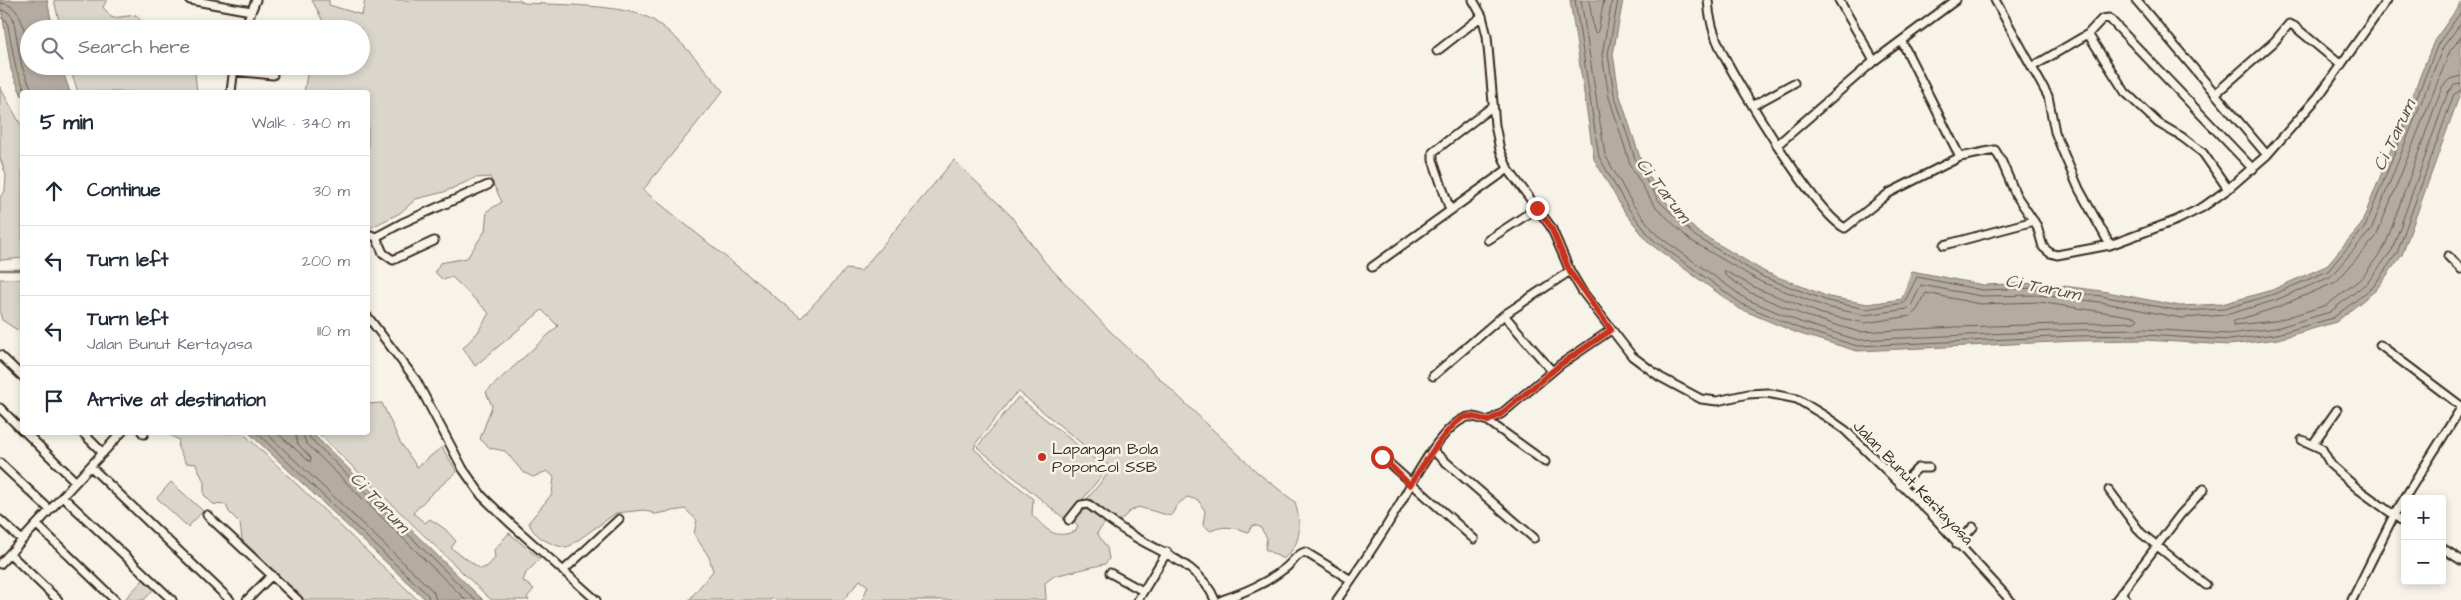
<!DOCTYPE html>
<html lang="en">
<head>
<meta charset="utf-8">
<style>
	body { margin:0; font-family:"Architects Daughter",sans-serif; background:#f2f2f3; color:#1f2937 }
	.controls { position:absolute; right:15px; bottom:15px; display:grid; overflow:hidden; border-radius:5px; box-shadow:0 2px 8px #0003 }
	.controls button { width:45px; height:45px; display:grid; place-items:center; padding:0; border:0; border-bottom:1px solid #e0e1e3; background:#fff; color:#1f2937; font:25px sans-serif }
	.stop { position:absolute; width:15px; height:15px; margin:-11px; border:4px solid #c8321e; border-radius:50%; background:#fff }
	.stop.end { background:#c8321e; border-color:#fff; box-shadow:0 1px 5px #0008 }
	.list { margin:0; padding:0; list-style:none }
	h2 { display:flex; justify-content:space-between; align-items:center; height:65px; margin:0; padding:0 20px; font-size:21px }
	h2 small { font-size:16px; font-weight:400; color:#747a83 }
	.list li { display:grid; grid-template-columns:32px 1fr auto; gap:15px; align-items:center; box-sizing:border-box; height:70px; padding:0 20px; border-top:1px solid #e0e1e3 }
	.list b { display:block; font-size:19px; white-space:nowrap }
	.list p { margin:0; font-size:16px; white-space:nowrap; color:#747a83 }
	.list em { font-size:16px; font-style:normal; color:#747a83 }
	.icon { flex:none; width:28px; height:28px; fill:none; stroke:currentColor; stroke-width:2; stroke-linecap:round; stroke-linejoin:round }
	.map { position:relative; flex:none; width:2461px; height:600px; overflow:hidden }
	.search { position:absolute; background:#fff; box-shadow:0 2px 8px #0003; left:20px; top:20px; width:350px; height:55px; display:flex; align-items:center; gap:12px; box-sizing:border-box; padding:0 18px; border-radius:28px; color:#747a83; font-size:19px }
	.panel { position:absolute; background:#fff; box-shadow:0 2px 8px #0003; left:20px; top:90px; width:350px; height:345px; border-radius:5px }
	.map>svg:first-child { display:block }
	.green { fill:#dbd6cb; stroke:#8b8074 }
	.water { fill:#b4aca0; stroke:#84786c }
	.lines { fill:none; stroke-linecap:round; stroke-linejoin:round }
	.shore { stroke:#6b5e52; stroke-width:1 }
	.stream { stroke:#84786c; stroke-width:2.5 }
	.street-casing { stroke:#3b2a1e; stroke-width:11 }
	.street { stroke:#f7f3e8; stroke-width:7 }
	.route { stroke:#c8321e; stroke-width:6 }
	.poi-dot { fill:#c8321e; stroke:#f7f3e8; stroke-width:2 }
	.labels { text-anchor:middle; stroke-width:5; stroke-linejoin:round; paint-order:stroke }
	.poi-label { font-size:16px; fill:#3b2a1e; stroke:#f7f3e8; text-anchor:start }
	.street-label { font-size:16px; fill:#3b2a1e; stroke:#f7f3e8 }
	.water-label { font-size:18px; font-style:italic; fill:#5f5145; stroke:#f7f3e8 }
</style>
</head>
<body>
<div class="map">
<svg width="2461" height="600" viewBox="0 0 2461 600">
	<rect width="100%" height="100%" fill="#f7f3e8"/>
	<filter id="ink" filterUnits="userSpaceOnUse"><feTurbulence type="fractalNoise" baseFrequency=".02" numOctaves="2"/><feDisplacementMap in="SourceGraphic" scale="10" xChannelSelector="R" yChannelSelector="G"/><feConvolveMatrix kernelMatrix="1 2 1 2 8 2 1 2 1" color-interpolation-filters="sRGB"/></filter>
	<g filter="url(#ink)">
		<path class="green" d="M54,0H107L103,7L112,18L136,15L148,29H61Z
			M312,0H329V5L362,15L365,0H519L524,3C557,5 626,4 653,20C681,38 702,66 723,91L643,190L801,318L846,269L861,271L954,160L1010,215L1044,261L1108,329L1258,473L1295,502C1301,524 1303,544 1283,559L1265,549L1267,538L1260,527L1253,525L1248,532C1236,527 1222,525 1211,531L1203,525L1205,511L1198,500L1187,497L1177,505L1171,516L1138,507L1129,512L1120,521L1087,499L1110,471L1108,465L1019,392L1014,395L976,443L974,449L1033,499L1032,515C1048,530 1053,540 1076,531L1078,526L1073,520L1082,508L1088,510L1105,523L1097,533L1107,548L1109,559L1105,564L1054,576L1045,583L1046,600H862L868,586L860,580L843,600H775L772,598L771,600H689L713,571L709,557L694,534L697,520L685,509L655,514L644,510L616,513L567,548C554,546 532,537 529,522L552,494L554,477L547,471L533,477L523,472L505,451L490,448L480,439L492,406L486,392L558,326L542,310L475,366L463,348L478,332L489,313L452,277L443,280L435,272L440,263L467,258L485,231L487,211L502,202L490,177L475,178L444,192L416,199L400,213L372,227L368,225V92H304L307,75L304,66H361V29H318L323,21Z
			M258,20L285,29H256Z
			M69,66H199L195,74L197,92H78Z
			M0,87L22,127V258L3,260H0V197L5,191L6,175L0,158Z
			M0,279H22V333L2,320L0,313Z
			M1018,397L1107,469L1066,520L977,447Z
			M382,403L400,442L417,467L442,447L457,472L431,494L413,513L425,523L430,519L445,529L456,541L451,548L481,569L488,566L495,558L494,550L509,533L540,559L526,573L523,581L534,589L527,597L529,600H492L489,598L318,433L368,432V404Z
			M166,433H243L418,600H305L242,540L240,523L229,512L226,505L213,504L204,495V482L196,464L186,463L178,448L179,440Z
			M171,482L203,511L188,527L157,498Z
			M144,579L154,589L144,600H124Z"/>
		<path class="water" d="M0,0H47L53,29H29V66H61L70,92H22V96L11,70Z
			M1570,0H1623L1613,54L1619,93L1642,164L1662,198L1698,232L1765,272L1829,297L1868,304L1902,299L1912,271L1983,285L2040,283L2102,291L2180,306L2222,304L2272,290L2326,266L2361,225L2434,41L2461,3V91L2402,255L2376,290L2336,322L2278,339L2229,345L2144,340L2076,341L1857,351L1797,333L1740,309L1649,243L1624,211L1594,159Z
			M249,433H312L483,600H426Z"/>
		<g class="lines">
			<path class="shore" d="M1575,0L1599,157L1628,208L1652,239L1742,304L1798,328L1857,346L2076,336L2144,335L2229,340L2277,334L2333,318L2373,287L2397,253L2454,94L2461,90
				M1581,0L1605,155L1633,205L1657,235L1746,299L1800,322L1858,340L2076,330L2144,329L2229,334L2276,328L2330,312L2368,282L2392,250L2448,92L2454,85L2461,84
				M1589,0L1594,31L1596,33L1598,31L1604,0
				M1612,0L1602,55L1609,97L1631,167L1654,205L1690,240L1761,282L1826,307L1865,315L1907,309L1912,304L1921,285L1981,296L2039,295L2100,302L2181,318L2226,315L2276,300L2330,277L2371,230L2443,47L2461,23
				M1618,0L1608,54L1614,94L1637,165L1659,201L1695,236L1763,277L1828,301L1866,309L1904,303L1917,277L1982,290L2039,288L2101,296L2181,311L2224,309L2274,294L2328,271L2365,227L2438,44L2461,12
				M0,3C27,4 25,43 29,62
				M0,10L8,12L13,18L22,67L33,92
				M0,17L7,21L16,69L26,92
				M2461,37L2450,51L2376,237L2336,282L2278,307L2234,321L2233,325L2275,321L2327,305L2363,277L2385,246L2442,87L2450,79L2461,76
				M1725,271L1758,289L1822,314L1865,323L1910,316L1917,310L1926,293L1980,304L2039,302L2136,317L2138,319L2135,322L1957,327L1859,332L1803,315L1749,292L1725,275Z
				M256,432L428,595L429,600
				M265,432L405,564L433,591L436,600
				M276,432L310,462L311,458L298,444L295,432
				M302,432L306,443L466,600
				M309,432L310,438L475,600"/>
			<path class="stream" d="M0,270H22"/>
			<defs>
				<path id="street" d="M190,0L251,11
					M1473,0L1482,16L1487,36L1495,125L1500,150L1508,169L1551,227L1570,271L1582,291L1632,356L1660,377L1701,399L1717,401L1748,394L1767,393L1797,399L1825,416L1845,430L1931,514L2010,600
					M1708,0C1709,18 1714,36 1722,52C1738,85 1816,214 1845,228L1889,193L1960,157L1995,150L2001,160L2016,195L2037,226L2043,247L2050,253L2057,255L2110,245L2177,220L2203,207L2228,189L2267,155
					M1839,0L1874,61
					M1995,0L2048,96L2055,132L2063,152L2079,189L2110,245
					M2136,0L2267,155L2318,97L2387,0
					M244,29L256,0
					M2088,34L2125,92L2158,123L2182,137L2203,153L2228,189
					M1902,42L1960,157
					M1437,51L1482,16
					M2032,67L2088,34L2102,19L2109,18L2253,169
					M233,71L273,75
					M231,92L234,67
					M2215,94L2274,42L2289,24L2294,26L2341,65
					M1754,105L1794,83
					M1777,145L1874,61L1956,0
					M1450,210L1433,160V152L1493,106
					M368,234L376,237L383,253L393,260L434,241
					M376,237L402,223L488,185
					M1488,240L1537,208
					M1944,245L2034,221
					M2448,256L2461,269
					M1372,267L1508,169
					M1504,315L1552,371
					M368,317L416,380L463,469L482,496L511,524L596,600
					M2380,345L2461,406
					M0,355L22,376
					M1433,376L1504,315L1570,271
					M0,408L22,430
					M1488,421L1545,462
					M25,432L76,482
					M82,432L103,453
					M142,432L144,434
					M2302,440L2322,449L2331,465L2358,489L2405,523
					M2313,444L2337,410
					M1433,451L1534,538
					M1382,457L1474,539
					M0,463L50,510
					M91,467L230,600
					M1900,485L1918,468H1929
					M2109,490L2141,533L2206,585
					M63,497L172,600
					M207,515L298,600
					M0,520L22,540
					M1069,520L1081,505L1088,504C1102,514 1116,526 1132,535C1162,554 1200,564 1215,600
					M37,525L115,600
					M1957,545L1973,527
					M2442,548L2461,560
					M10,554L58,600
					M0,564L122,432
					M563,571L619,519
					M1110,573L1143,591
					M2121,593L2127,600
					M247,600L272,575
					M1138,600L1167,552
					M1222,600C1245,592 1265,584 1284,569C1292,564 1296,554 1305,552L1351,580
					M1337,600C1356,573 1375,546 1392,517C1408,492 1436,432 1463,419C1471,414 1480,419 1488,421L1501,414L1561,364L1611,330
					M2116,600L2180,515L2204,489
					M2352,600L2394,515L2461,408"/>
			</defs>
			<use href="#street" class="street-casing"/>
			<use href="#street" class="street"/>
		</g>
	</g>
	<g class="lines" filter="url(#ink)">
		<path class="route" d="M1382,457L1410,485C1421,469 1448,423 1465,417C1473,415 1481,419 1488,421L1501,414L1561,364L1611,330L1570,272L1551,227L1537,208"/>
	</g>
	<circle class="poi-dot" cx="1042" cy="457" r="5"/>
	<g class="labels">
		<g class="poi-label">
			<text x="1052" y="454">Lapangan Bola<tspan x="1052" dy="18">Poponcol SSB</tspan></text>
		</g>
		<g class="street-label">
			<text transform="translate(1914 482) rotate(46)" y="6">Jalan Bunut Kertayasa</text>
		</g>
		<g class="water-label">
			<text transform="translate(2394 135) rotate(-65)" y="6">Ci Tarum</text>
			<text transform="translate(1664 190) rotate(52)" y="6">Ci Tarum</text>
			<text transform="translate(2043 287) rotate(11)" y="6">Ci Tarum</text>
			<text transform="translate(380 502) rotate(46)" y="6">Ci Tarum</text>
		</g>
	</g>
</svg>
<div class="controls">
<button>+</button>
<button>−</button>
</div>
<div class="stop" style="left:1382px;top:457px"></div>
<div class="stop end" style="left:1537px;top:208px"></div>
<div class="search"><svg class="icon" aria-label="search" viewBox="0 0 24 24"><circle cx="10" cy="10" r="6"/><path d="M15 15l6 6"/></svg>Search here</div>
<section class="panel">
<h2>5 min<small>Walk · 340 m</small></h2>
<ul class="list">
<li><svg class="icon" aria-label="ahead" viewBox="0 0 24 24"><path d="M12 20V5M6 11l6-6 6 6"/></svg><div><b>Continue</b></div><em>30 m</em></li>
<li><svg class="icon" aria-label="left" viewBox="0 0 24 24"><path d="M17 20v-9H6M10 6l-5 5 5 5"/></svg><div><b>Turn left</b></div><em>200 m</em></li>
<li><svg class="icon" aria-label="left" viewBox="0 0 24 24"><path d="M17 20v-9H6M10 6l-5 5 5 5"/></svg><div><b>Turn left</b><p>Jalan Bunut Kertayasa</p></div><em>110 m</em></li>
<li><svg class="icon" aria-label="arrive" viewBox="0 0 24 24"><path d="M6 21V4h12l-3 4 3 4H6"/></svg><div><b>Arrive at destination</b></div></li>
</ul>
</section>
</div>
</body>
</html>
